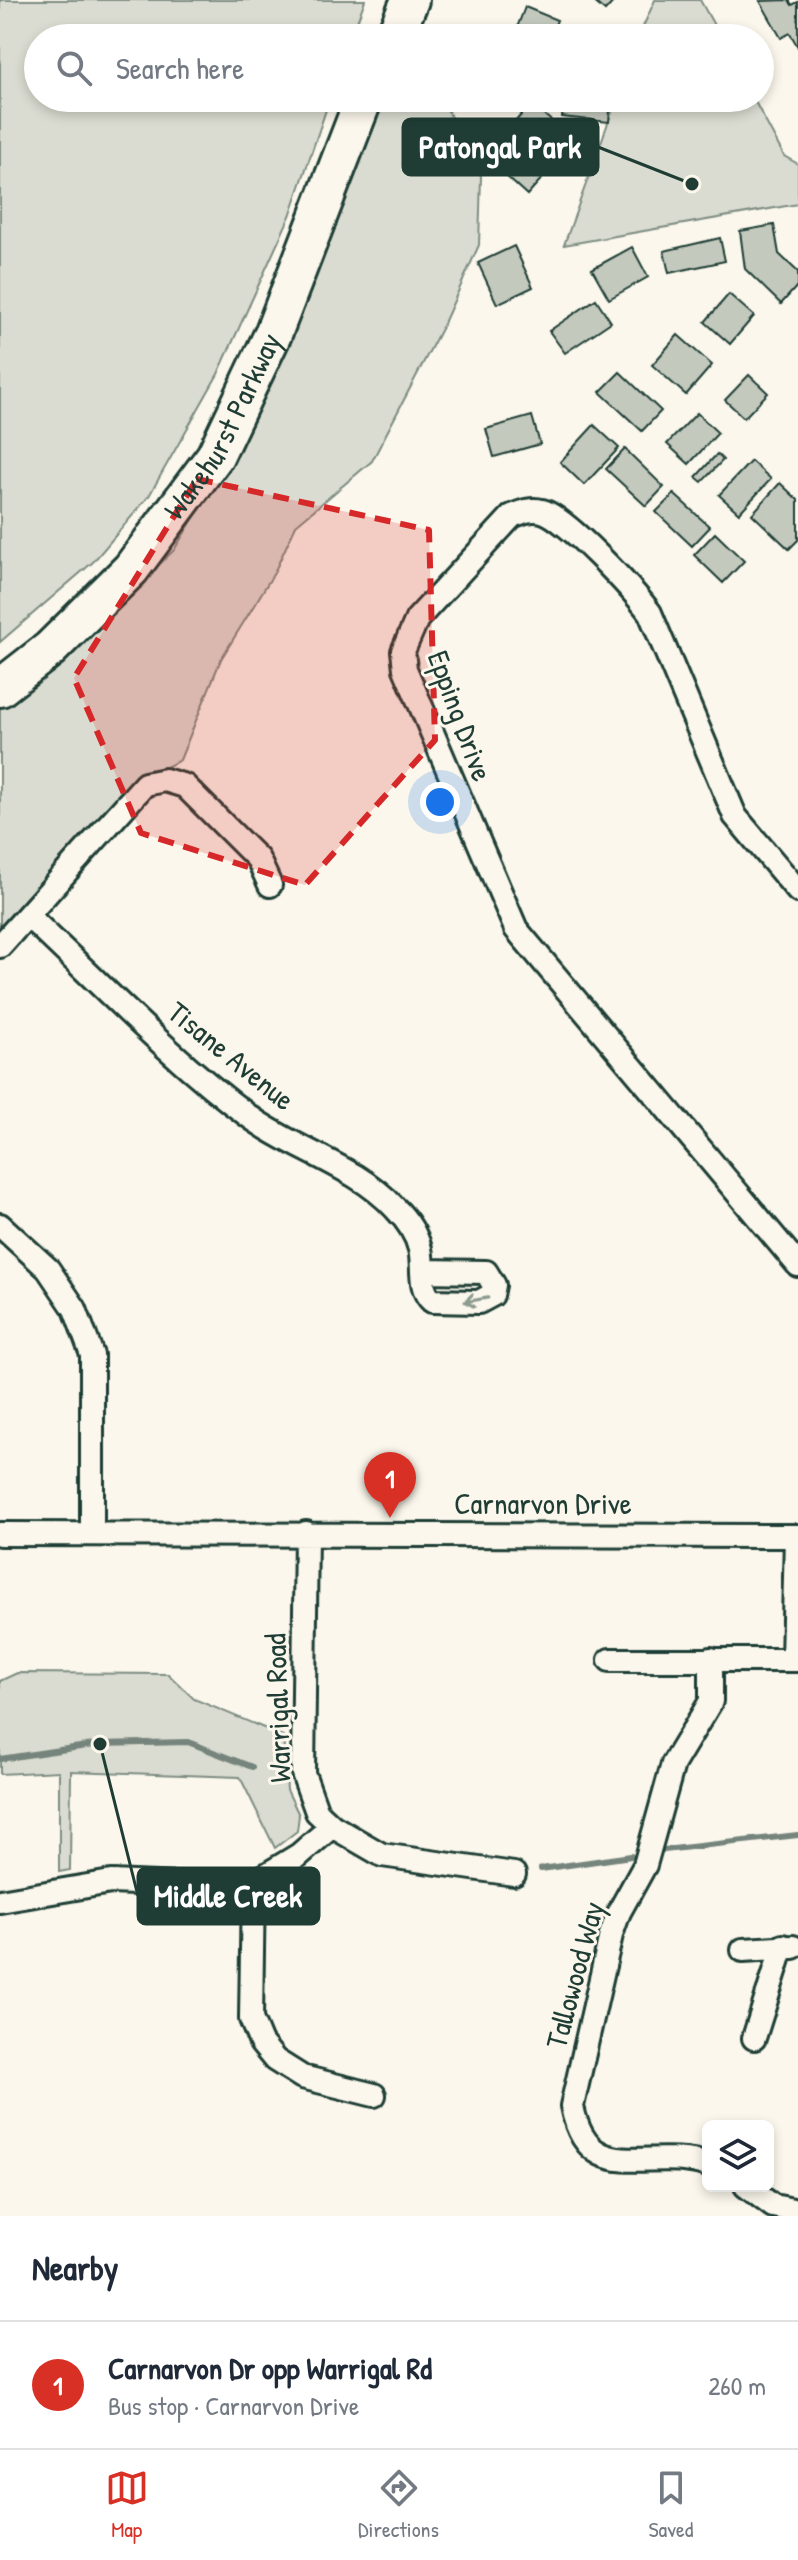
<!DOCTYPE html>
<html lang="en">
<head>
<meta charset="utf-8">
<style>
	body { margin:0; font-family:"Patrick Hand",sans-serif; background:#f2f2f3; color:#1f2937 }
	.controls { position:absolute; right:24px; bottom:24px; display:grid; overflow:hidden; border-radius:12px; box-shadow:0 4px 12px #0003 }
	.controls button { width:72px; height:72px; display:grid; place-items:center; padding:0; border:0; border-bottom:2px solid #e0e1e3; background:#fff; color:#1f2937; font:40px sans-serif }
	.you { position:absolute; left:440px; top:802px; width:28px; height:28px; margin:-20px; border:6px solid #fff; border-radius:50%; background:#1a73e8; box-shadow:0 0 0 12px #1a73e833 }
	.badge { display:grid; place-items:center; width:52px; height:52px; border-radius:50%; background:#d93025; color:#fff; font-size:26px; font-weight:700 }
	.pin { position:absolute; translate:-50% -66px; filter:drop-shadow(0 2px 4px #0008) }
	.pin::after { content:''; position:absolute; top:42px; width:28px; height:24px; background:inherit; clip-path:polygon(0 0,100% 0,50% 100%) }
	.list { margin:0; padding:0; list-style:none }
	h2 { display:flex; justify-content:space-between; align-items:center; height:104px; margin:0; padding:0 32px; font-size:34px }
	h2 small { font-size:26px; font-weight:400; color:#747a83 }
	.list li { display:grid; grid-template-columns:52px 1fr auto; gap:24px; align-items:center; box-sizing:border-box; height:128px; padding:0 32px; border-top:2px solid #e0e1e3 }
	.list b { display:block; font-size:30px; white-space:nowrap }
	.list p { margin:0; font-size:26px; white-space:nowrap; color:#747a83 }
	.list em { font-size:26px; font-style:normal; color:#747a83 }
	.icon { flex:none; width:44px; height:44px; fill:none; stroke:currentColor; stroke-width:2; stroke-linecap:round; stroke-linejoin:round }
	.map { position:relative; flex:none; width:798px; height:2216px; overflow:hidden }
	.search { position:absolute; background:#fff; box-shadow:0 4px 12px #0003; left:24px; right:24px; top:24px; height:88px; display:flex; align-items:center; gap:20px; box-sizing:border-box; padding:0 28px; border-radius:44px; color:#747a83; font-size:30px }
	.sheet { height:232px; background:#fff }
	nav { display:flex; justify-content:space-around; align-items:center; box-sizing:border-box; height:112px; border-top:2px solid #e0e1e3; background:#fff; font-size:22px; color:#747a83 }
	nav a { display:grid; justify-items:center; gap:4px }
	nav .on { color:#d93025 }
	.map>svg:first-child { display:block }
	.green { fill:#dbdcd1; stroke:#7d8c82; stroke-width:2 }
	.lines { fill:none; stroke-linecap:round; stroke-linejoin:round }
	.stream { stroke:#74847b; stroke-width:6 }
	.building { fill:#c4c9be; stroke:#1f3d34; stroke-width:2 }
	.street-casing { stroke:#1f3d34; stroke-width:28 }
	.primary-casing { stroke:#1f3d34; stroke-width:42 }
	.street { stroke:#fbf7ec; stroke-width:22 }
	.primary { stroke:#fbf7ec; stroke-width:36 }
	.oneway { stroke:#8d9a90 }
	.marked { fill:#d62828; fill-opacity:0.2; stroke:#d62828; stroke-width:6; stroke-dasharray:16 10; stroke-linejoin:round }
	.labels { text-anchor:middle; stroke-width:6; stroke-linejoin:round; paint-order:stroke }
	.street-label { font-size:30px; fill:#1f3d34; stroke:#fbf7ec }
	.leader { fill:none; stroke:#1f3d34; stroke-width:3 }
	.callout-dot { fill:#1f3d34; stroke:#fbf7ec; stroke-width:3 }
	.callout { fill:#1f3d34; stroke:#1f3d34; stroke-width:3 }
	.callout-label { font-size:32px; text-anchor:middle; font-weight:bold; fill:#fff }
</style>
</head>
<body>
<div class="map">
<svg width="798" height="2216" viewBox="0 0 798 2216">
	<rect width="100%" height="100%" fill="#fbf7ec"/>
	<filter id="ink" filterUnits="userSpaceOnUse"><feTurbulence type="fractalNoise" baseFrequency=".0125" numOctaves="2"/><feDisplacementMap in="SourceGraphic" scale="16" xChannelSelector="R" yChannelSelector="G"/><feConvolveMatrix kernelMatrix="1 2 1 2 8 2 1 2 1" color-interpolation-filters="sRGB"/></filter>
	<g filter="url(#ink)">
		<path class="green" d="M0,0H365L351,38H38V98H330L290,216L218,374L149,496L93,562L0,642Z
			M655,0H700L721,38H638Z
			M384,98H435L445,105L481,176L479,245L444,323L372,461L296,525L274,573L221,659L180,760L137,782L0,930V706L69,651L174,550L230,459L292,333L342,209L367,134Z
			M617,98H753L784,156L798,164V204L564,245Z
			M17,1673L168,1674L194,1699L283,1736L287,1790L299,1815L297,1831L275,1848L240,1777L71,1771L70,1870L59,1872V1771L0,1774V1681Z"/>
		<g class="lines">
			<path class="stream" d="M0,1759L100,1744L188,1742L252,1767
				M664,1850L798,1835
				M541,1869L631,1856"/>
		</g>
		<path class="building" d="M592,0H615L605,11Z
			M789,0L792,5L798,2V47L790,33L781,38L760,1Z
			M525,7L557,20L550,38H513Z
			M564,98H611L609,122L562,117Z
			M531,103L573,140L556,159L515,122Z
			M512,147L544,176L527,195L495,166Z
			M774,225L779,254L798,272V285L781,304L745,269L740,231Z
			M720,238L725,261L669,273L664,251Z
			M514,246L533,287L497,304L478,263Z
			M632,247L648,277L609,299L592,269Z
			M729,294L754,316L730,344L705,322Z
			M596,299L611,322L565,353L549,331Z
			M678,335L712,365L686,395L652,365Z
			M620,372L661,411L642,431L600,392Z
			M749,375L768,393L744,418L725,400Z
			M697,413L718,433L689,464L667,444Z
			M532,416L540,444L494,457L486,429Z
			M594,425L619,448L584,485L560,462Z
			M625,449L664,487L646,506L606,469Z
			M717,454L723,460L702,482L696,477Z
			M751,461L771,479L739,513L719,495Z
			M780,483L798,500V540L789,549L752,514Z
			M674,494L710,527L692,546L656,512Z
			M715,533L744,561L723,583L694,555Z"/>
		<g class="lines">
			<defs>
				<path id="street" d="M798,891L735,816L650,613C635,592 565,516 542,511C531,508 522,512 512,516L417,619L403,651L405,669L516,929L798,1265
					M28,916C100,983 170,1058 250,1117C295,1150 356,1166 395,1208C406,1219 416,1233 420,1249C424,1265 418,1289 432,1301L479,1302L492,1295L494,1285L486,1272L423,1271
					M0,946L145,784L165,780L185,786L258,859L270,885
					M0,1225L48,1269L75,1309L92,1355V1532
					M306,1533L303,1773L317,1812L332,1826L382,1855L514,1874
					M0,1534L798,1536
					M610,1660H798
					M793,1660L796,1536
					M253,1883L251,2019L261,2043L275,2060L302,2077L374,2095
					M0,1901L111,1882L227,1887L253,1883L299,1855L332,1826
					M743,1950L793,1947
					M754,2038L783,1946
					M708,2165C649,2145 588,2190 572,2106L611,1935L619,1912L645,1865L673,1764L711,1701V1659
					M746,2186L773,2206L798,2211"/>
				<g id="primary">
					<path d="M394,38L410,0"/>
					<path id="s1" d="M0,688L50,649L131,569L215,456L273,334L364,98"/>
				</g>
			</defs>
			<use href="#street" class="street-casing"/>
			<use href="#primary" class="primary-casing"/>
			<use href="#street" class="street"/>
			<use href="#primary" class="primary"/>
		</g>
		<defs><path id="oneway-shaft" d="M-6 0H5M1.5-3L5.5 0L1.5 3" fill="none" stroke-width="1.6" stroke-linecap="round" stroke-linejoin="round" transform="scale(2)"/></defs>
		<use class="oneway" href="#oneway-shaft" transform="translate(476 1300) rotate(170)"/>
	</g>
	<path class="marked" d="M197,479L429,530L435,740L305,885L141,833L74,678Z"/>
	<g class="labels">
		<g class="street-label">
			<text dy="10" stroke="none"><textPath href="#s1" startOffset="348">Wakehurst Parkway</textPath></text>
			<text transform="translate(460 716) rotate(70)" y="10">Epping Drive</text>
			<text transform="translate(231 1056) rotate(39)" y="10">Tisane Avenue</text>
			<text x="543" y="1514">Carnarvon Drive</text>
			<text transform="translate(278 1708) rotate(-92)" y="10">Warrigal Road</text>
			<text transform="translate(575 1975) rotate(-75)" y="10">Tallowood Way</text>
		</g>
	</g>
	<path class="leader" d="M692 184L598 147M100 1744L138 1896"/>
	<g class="callout-dot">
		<circle cx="692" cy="184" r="8"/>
		<circle cx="100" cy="1744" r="8"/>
	</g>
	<g class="callout">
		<rect x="403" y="119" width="195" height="56" rx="8"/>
		<rect x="138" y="1868" width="181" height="56" rx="8"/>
	</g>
	<g class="callout-label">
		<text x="500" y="158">Patongal Park</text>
		<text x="228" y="1907">Middle Creek</text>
	</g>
</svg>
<div class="controls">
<button><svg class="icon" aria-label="layers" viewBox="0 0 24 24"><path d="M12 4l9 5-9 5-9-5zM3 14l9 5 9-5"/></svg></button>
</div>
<div class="you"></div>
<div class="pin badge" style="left:390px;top:1518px">1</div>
<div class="search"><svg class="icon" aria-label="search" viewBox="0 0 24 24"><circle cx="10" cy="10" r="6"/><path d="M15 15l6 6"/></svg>Search here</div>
</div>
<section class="sheet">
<h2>Nearby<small></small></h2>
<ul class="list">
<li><span class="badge">1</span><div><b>Carnarvon Dr opp Warrigal Rd</b><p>Bus stop · Carnarvon Drive</p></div><em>260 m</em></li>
</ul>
</section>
<nav>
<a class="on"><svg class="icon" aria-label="map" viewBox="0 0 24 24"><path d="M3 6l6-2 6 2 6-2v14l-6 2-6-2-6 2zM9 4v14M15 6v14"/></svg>Map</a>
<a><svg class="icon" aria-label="directions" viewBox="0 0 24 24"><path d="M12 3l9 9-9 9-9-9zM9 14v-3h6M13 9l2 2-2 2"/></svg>Directions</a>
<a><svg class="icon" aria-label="saved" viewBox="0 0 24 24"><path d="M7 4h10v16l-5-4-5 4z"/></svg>Saved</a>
</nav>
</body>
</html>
